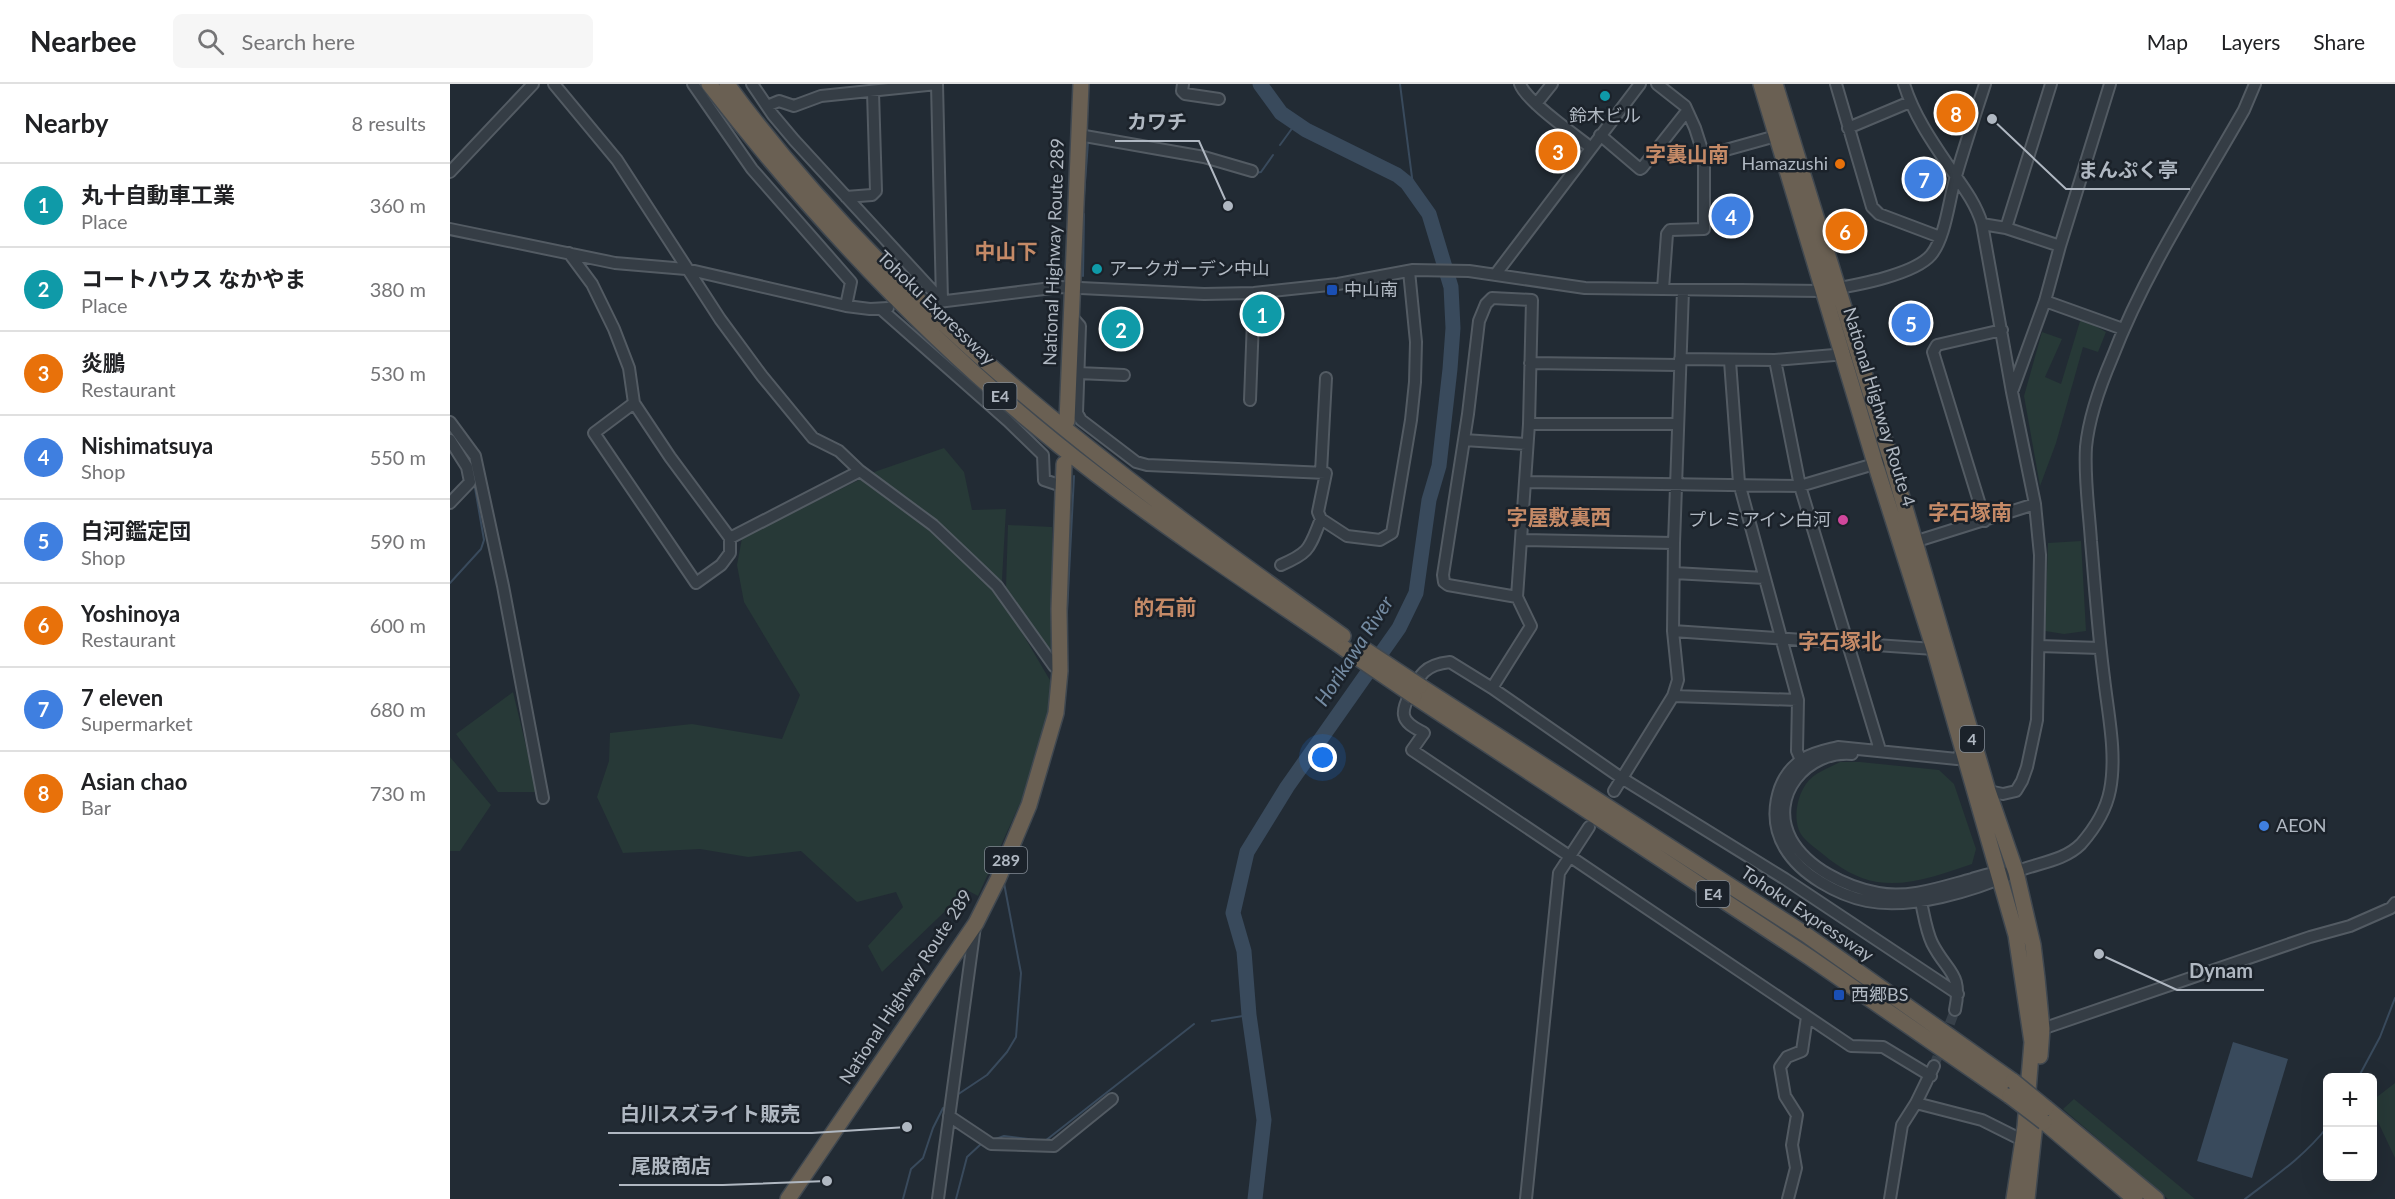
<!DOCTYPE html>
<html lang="en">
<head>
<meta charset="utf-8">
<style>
	body { margin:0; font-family:Lato,"Noto Sans JP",sans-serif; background:#f6f6f6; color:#202124 }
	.controls { position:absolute; right:18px; bottom:18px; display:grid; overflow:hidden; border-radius:9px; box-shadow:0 6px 24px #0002 }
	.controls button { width:54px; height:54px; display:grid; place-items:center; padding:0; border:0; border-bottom:2px solid #e0e0e0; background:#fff; color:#202124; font:30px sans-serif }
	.you { position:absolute; left:873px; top:674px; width:21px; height:21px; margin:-15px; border:4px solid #fff; border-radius:50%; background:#1a73e8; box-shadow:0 0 0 9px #1a73e833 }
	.badge { display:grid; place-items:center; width:39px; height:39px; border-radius:50%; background:#51647d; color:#fff; font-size:20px; font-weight:700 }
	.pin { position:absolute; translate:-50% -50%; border:3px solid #fff; box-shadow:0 2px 6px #0006 }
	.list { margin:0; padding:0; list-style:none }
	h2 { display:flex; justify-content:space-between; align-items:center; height:78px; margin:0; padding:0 24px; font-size:26px }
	h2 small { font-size:20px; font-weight:400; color:#757577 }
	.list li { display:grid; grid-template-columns:39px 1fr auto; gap:18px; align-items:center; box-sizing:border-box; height:84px; padding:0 24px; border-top:2px solid #e0e0e0 }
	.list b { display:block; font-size:22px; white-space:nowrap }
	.list p { margin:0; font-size:20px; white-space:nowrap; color:#757577 }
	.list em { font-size:20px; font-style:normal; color:#757577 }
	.icon { flex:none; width:33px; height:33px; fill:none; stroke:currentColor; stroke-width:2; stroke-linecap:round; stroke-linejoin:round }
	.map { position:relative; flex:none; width:1945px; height:1115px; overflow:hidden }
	header { display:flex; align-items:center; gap:36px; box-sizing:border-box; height:84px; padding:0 30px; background:#fff; border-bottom:2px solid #e0e0e0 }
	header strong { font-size:28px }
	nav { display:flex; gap:33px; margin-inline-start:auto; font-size:21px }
	.search { width:420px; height:54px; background:#f6f6f6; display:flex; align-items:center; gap:15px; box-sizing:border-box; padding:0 21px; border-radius:9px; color:#757577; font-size:22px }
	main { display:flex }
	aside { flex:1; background:#fff }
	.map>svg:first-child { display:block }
	.green { fill:#273937 }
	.water { fill:#394a5c }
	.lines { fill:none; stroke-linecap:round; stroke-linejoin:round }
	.stream { stroke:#394a5c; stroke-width:2 }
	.river { stroke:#394a5c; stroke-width:15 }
	.minor-tunnel { stroke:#374049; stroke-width:10; stroke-dasharray:10 5; stroke-linecap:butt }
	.minor-casing { stroke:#535b63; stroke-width:14 }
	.highway-casing { stroke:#404850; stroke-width:18 }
	.minor { stroke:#353d45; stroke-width:10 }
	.highway { stroke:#6a6053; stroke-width:15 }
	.highway-bridge-casing { stroke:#404850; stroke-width:18; stroke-linecap:butt }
	.highway-bridge { stroke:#6a6053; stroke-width:15 }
	.culture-dot { fill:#0f9aa8; stroke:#1b222a; stroke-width:2 }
	.food-dot { fill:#e8710a; stroke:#1b222a; stroke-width:2 }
	.transit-dot { fill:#1a4fb4; stroke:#1b222a; stroke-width:2 }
	.hotel-dot { fill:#d1479c; stroke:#1b222a; stroke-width:2 }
	.shop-dot { fill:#3f7fe0; stroke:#1b222a; stroke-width:2 }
	.labels { text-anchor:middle; stroke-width:5; stroke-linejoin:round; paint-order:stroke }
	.shield { fill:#1b222a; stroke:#838b94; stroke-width:1.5 }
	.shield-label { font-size:16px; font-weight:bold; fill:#b0b8c2 }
	.poi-label { font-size:18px; fill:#b0b8c2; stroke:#1b222a; text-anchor:start }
	.street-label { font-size:18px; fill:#b0b8c2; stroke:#1b222a }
	.water-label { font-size:20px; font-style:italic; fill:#748ba2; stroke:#1b222a }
	.quarter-label { font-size:21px; font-weight:bold; fill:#c58a67; stroke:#1b222a }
	.leader { fill:none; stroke:#b0b8c2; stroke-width:2 }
	.callout-dot { fill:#b0b8c2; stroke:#1b222a; stroke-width:2 }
	.callout-label { font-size:20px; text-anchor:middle; font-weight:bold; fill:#b0b8c2; stroke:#1b222a; stroke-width:5; stroke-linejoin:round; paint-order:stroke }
</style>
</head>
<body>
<header>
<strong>Nearbee</strong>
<div class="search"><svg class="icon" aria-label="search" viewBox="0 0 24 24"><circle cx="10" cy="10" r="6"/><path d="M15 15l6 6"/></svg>Search here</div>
<nav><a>Map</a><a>Layers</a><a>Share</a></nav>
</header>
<main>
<aside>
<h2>Nearby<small>8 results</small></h2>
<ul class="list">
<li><span class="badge" style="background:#0f9aa8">1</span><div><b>丸十自動車工業</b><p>Place</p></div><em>360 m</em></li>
<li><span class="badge" style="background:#0f9aa8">2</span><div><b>コートハウス なかやま</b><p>Place</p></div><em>380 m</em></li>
<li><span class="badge" style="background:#e8710a">3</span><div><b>炎鵬</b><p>Restaurant</p></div><em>530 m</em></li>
<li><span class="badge" style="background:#3f7fe0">4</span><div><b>Nishimatsuya</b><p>Shop</p></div><em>550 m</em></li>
<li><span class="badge" style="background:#3f7fe0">5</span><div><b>白河鑑定団</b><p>Shop</p></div><em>590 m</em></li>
<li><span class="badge" style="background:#e8710a">6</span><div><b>Yoshinoya</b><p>Restaurant</p></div><em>600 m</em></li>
<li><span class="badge" style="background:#3f7fe0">7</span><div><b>7 eleven</b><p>Supermarket</p></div><em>680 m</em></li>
<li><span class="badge" style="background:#e8710a">8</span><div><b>Asian chao</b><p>Bar</p></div><em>730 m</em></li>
</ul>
</aside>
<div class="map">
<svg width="1945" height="1115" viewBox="0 0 1945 1115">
	<rect width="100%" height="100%" fill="#222b34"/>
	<path class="green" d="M1631,234L1656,248L1648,268L1633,263L1606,359L1590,402L1574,312L1592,248L1612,255L1595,293L1611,300Z
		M494,364L514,388L522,426L556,425L551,513L601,598L597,638L576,706L528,812L517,806L432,888L418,862L453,823L446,808L407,818L351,767L298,773L250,765L173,769L147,713L159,677L160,649L242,640L332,655L350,611L294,518L287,481L292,454L427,387Z
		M558,441L602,443V565L598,564L556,503Z
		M1631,457L1636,547L1614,550L1595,547L1598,459Z
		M63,608L87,708H48L6,650Z
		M0,673L41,721L10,767H0Z
		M1390,678H1410L1489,686L1504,700L1526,765L1522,780C1492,790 1459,803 1427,798C1408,795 1388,783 1374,771C1367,765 1359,760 1353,753C1342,740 1346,714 1356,700C1363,689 1379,684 1390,678Z
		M1945,999V1074L1922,1025L1923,1016Z
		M1624,1015L1745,1115H1718L1613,1025Z"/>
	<path class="water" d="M1783,958L1838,975L1802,1094L1747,1077Z"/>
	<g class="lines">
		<path class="stream" d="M950,0L964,109
			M830,61L846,39
			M806,89L811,88L823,71
			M634,112L638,58L645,59
			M633,192L634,130
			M15,367L21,381
			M0,499L31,465L34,456L24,398
			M617,529L624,392
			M617,555V537
			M762,937L799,931
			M1908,994L1930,953L1945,914
			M507,1011L537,991L557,968L566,953L571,889L554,799
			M543,1056L554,1052L595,1057L744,940
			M453,1115L461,1085L473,1074L483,1044L493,1024
			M506,1115L517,1073L531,1060
			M1795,1115C1824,1093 1855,1072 1878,1042"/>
		<path class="river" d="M805,1115L814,1036L799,931L794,867L783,829L797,768L837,703L949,544L966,509L979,416L989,382L1000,285L1003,244L1001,203L979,130L957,99L947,91L856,46L831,29L810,0"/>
		<path class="minor-tunnel" d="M1484,982L1505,926"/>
		<defs>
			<path id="minor" d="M104,0L167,76L270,235L312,292L363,354L389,367L410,387L483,441L522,478L547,502L604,582L610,587
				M243,0L302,85L401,198L396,222
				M302,0L323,31L344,56L492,217
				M487,0L492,217
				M733,0L732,7L735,10L769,15
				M1070,0C1076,17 1124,50 1140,63
				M1207,0L1235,22L1245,44L1254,72V145L1220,146L1217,150L1213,205
				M1386,0L1422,123L1429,130L1490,153
				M1454,0C1464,32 1483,59 1502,87C1514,104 1526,120 1532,140L1562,308L1585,420L1590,471L1587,636L1577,683L1572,697L1566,707L1553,710L1538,707
				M1086,20L1102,0
				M317,22L329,17L344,22L371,12L487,0
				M1398,44L1460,18
				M629,51L754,73L802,87
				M1150,51L1190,85L1192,84L1237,27
				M1254,72L1326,52
				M0,88L83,0
				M396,113L422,111L426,107L423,8
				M1532,140L1556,144L1610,162
				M1556,144L1601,0
				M0,145L165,179L236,185L396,222L420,225L438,224
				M119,169L142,200L164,245L179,284L184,319L220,373L280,454
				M1045,191L1190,0
				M1595,217L1673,245
				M488,218L610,203L754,210L804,209L888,200L963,186L1019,187L1135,204L1373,207C1400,202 1463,192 1481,171C1496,153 1499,114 1506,92C1515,61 1525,31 1535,0
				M431,225L558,337L593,371L594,396L612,402
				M622,233L630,242L627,329L631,336L686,378L697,381L876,389L868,428L871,435L897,452L930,456L942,449L961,336L965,298L966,258L959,187
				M1230,275L1325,276L1408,269
				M1325,276L1350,402L1430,666
				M1280,277L1289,399L1348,616L1347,667L1351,676
				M1080,279L1229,281
				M628,289L674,291
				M1563,305L1595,217L1610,162L1660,0
				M800,316L804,209
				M184,319L144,349L246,499L271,481L280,469V454L410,387
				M0,338L25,372L53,502L93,714
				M1079,340H1228
				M0,356L17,383L20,398L0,419
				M1014,356L1077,360
				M871,388L876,294
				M1075,398L1350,402L1431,378
				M1535,437L1483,268L1487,261L1552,246
				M1071,456L1224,459
				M1464,458L1585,420
				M831,481C861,468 859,464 871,435
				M1224,489L1315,494
				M1223,547L1484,565
				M1589,562L1650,564
				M1042,604L1081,542L1067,513L1079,340L1082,216L1042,214L1036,220L1029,237L1018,330L993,491L994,498L998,501L1067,513
				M1223,612L1348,616
				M1512,667L1507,675L1388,663C1376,666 1363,668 1353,675C1324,694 1318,736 1335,764C1351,791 1388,811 1417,817C1460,826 1524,807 1563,789C1585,779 1613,778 1631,760C1645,744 1656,727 1660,706C1667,670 1658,630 1654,594C1648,548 1645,503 1641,457C1639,426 1634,394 1636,363C1639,332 1650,302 1662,274C1696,186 1748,107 1794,26L1805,0
				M1402,670C1357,666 1318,712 1341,755C1357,784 1396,803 1428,809C1459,815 1492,803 1522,795C1532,792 1543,788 1553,788
				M1164,707L1223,612L1228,596L1223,547L1224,459L1233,206
				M1471,818C1474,831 1476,846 1482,859C1497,889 1513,888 1505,926
				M1592,945L1860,853L1900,842L1941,824L1945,819
				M1481,992L1433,963L1401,962L962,666L974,649C967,645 955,640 954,631C952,621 967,595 974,588C980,582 991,579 1000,578L1042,604L1170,693L1335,795L1508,910
				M1466,1019L1532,1036L1572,1056
				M499,1032L541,1060L604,1062L662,1015
				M488,1115L525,842
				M1076,1115L1109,789L1139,743
				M1338,1115L1346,1084L1342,1061L1347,1031L1335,1012L1330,983L1337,973L1352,967L1357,933
				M1440,1115L1452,1041L1466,1019L1484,982"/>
			<path id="highway" d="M259,0C372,146 500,279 647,391C727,452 812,508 895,565
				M277,0C442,226 667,392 893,552
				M1311,0L1425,379L1484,565L1566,851L1582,958L1575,1043L1564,1115
				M1325,0L1441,376L1538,707L1566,788L1583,861L1587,894L1592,945L1590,972
				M617,337L631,0
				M970,602L1355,850L1563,997
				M964,612L1359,873L1560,1012
				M1596,1024L1706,1115
				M1594,1038L1685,1115
				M338,1115L526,839L548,795L579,721L606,629L610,587L609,525L614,380
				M1577,1115L1587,1020"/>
		</defs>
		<use href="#minor" class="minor-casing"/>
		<use href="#highway" class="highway-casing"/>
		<use href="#minor" class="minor"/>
		<use href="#highway" class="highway"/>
		<defs>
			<path id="highway-bridge" d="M895,565L964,612
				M914,565L970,602
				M1563,997L1596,1024
				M1560,1012L1594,1038"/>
		</defs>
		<use href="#highway-bridge" class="highway-bridge-casing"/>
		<use href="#highway-bridge" class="highway-bridge"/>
	</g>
	<g class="culture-dot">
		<circle cx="1155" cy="12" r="6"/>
		<circle cx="647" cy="185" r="6"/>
	</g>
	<circle class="food-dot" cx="1390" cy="80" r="6"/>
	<g class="transit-dot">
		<rect x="876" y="200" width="12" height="12" rx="3"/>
		<rect x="1383" y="905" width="12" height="12" rx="3"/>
	</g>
	<circle class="hotel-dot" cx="1393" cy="436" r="6"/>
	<circle class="shop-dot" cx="1814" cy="742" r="6"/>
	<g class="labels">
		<g class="shield">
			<rect x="533.5" y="299" width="33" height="26" rx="4.5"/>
			<rect x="1510" y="642" width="24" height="26" rx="4.5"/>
			<rect x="535" y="763" width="42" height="26" rx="4.5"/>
			<rect x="1246.5" y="797" width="33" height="26" rx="4.5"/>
		</g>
		<g class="shield-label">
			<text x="550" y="318">E4</text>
			<text x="1522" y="661">4</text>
			<text x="556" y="782">289</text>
			<text x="1263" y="816">E4</text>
		</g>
		<g class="poi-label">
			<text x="1155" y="38" text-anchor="middle">鈴木ビル</text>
			<text x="1378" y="86" text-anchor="end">Hamazushi</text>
			<text x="659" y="191">アークガーデン中山</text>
			<text x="894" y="212">中山南</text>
			<text x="1381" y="442" text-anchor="end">プレミアイン白河</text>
			<text x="1826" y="748">AEON</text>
			<text x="1401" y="917">西郷BS</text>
		</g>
		<g class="street-label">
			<text transform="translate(604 168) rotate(-88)" y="6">National Highway Route 289</text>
			<text transform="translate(486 224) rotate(44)" y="6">Tohoku Expressway</text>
			<text transform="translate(1429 323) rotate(73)" y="6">National Highway Route 4</text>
			<text transform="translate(1357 830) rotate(34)" y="6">Tohoku Expressway</text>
			<text transform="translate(456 903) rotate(-57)" y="6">National Highway Route 289</text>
		</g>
		<g class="water-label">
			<text transform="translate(904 567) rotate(-57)" y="7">Horikawa River</text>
		</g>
		<g class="quarter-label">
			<text x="1237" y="78">字裏山南</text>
			<text x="556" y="175">中山下</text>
			<text x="1520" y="436">字石塚南</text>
			<text x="1109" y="441">字屋敷裏西</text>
			<text x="715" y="531">的石前</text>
			<text x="1390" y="565">字石塚北</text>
		</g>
	</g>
	<path class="leader" d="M778 122L749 57H665M1542 35L1616 105H1740M1649 870L1727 906H1814M457 1043L362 1049H158M377 1097L273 1101H169"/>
	<g class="callout-dot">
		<circle cx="778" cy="122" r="6"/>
		<circle cx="1542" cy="35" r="6"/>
		<circle cx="1649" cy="870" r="6"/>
		<circle cx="457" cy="1043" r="6"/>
		<circle cx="377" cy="1097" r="6"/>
	</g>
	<g class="callout-label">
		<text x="707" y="45">カワチ</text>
		<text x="1678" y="93">まんぷく亭</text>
		<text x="1771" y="894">Dynam</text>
		<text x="260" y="1037">白川スズライト販売</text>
		<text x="221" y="1089">尾股商店</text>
	</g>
</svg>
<div class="controls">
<button>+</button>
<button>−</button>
</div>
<div class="you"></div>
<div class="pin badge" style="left:812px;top:230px;background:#0f9aa8">1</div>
<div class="pin badge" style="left:671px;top:245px;background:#0f9aa8">2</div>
<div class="pin badge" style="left:1108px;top:67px;background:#e8710a">3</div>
<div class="pin badge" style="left:1281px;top:132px;background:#3f7fe0">4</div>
<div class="pin badge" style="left:1461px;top:239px;background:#3f7fe0">5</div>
<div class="pin badge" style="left:1395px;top:147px;background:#e8710a">6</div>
<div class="pin badge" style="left:1474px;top:95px;background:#3f7fe0">7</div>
<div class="pin badge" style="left:1506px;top:29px;background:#e8710a">8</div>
</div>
</main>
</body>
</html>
